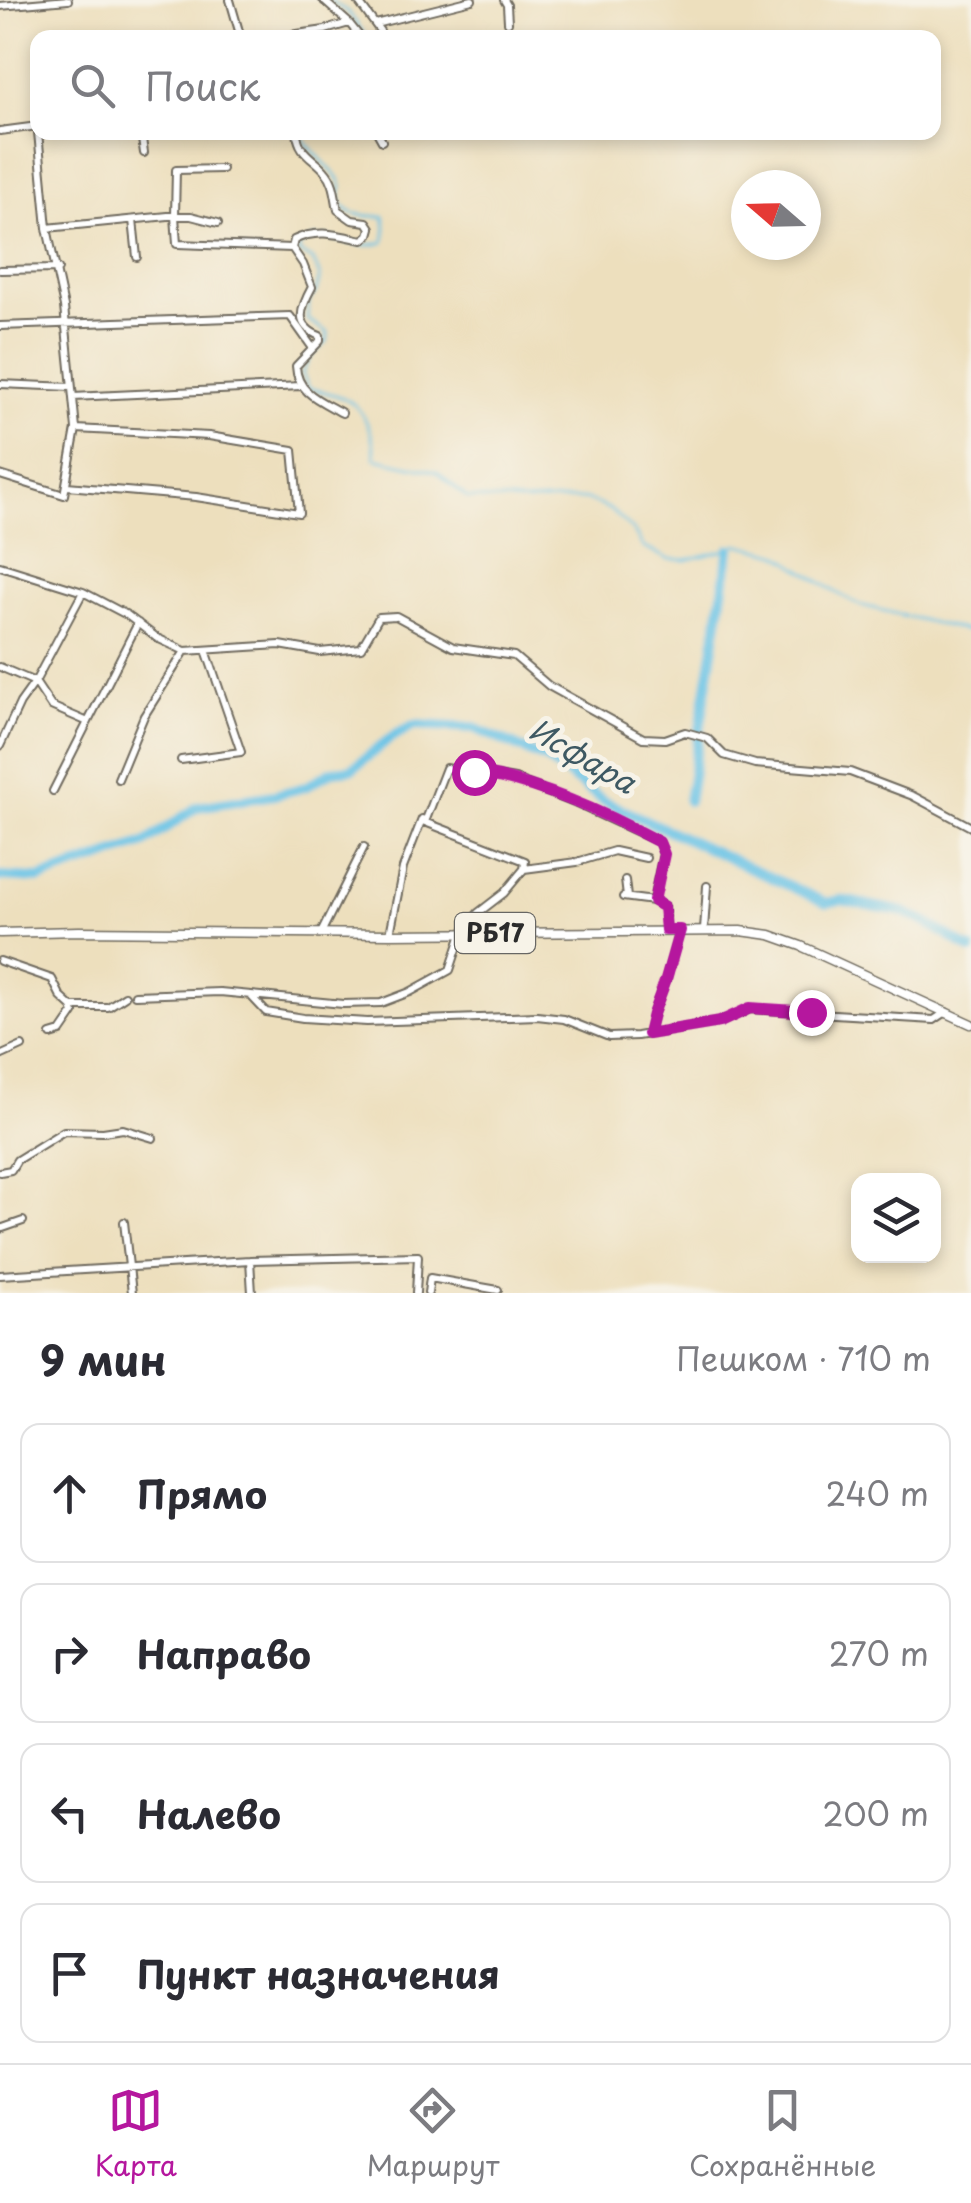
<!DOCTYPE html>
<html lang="ru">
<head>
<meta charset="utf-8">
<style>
	body { margin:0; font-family:"Playpen Sans",sans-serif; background:#f2f2f3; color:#2b2b33 }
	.controls { position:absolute; right:30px; bottom:30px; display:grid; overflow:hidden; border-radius:20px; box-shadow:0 5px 15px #0003 }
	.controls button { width:90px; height:90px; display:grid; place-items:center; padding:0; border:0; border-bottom:2px solid #e1e1e2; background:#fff; color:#2b2b33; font:50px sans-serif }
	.compass { position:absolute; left:731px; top:170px; width:90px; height:90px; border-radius:50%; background:#fff; box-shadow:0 5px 15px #0003; rotate:290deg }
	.stop { position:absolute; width:30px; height:30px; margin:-22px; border:8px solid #b5179e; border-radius:50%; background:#fff }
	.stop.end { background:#b5179e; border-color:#fff; box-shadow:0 2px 10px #0008 }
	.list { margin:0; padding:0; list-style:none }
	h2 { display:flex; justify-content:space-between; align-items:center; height:130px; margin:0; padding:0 40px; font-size:42px }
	h2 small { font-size:32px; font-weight:400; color:#7c7c81 }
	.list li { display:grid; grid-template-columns:65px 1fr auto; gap:30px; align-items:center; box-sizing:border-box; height:140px; margin:0 20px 20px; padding:0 20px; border:2px solid #e1e1e2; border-radius:20px }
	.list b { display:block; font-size:38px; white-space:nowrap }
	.list em { font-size:32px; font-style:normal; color:#7c7c81 }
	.icon { flex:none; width:55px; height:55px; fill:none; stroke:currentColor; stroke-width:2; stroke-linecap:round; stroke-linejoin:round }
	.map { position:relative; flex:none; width:971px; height:1293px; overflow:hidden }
	.search { position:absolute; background:#fff; box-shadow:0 5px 15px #0003; left:30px; right:30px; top:30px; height:110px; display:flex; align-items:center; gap:25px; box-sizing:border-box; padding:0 35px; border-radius:20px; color:#7c7c81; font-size:38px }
	.sheet { height:770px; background:#fff }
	nav { display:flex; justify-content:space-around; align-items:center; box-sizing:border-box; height:140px; border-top:2px solid #e1e1e2; background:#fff; font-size:28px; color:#7c7c81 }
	nav a { display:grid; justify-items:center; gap:5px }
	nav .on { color:#b5179e }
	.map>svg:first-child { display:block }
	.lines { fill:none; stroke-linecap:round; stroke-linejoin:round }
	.stream { stroke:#69c3e6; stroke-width:2.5 }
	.river { stroke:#69c3e6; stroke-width:10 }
	.minor-casing { stroke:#6f6a5e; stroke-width:10 }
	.major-casing { stroke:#6f6a5e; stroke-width:11 }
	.minor { stroke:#fff; stroke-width:6 }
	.major { stroke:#fff; stroke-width:8 }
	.route { stroke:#b5179e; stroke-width:12 }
	.labels { text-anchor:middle; stroke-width:10; stroke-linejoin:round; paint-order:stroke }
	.shield { fill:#f7f3e8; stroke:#686764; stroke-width:2.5 }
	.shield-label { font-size:25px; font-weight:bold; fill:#2b2b2b }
	.water-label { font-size:30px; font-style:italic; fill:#3e5963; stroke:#f7f3e8 }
</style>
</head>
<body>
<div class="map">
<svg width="971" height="1293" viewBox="0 0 971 1293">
	<rect width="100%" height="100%" fill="#f7f3e8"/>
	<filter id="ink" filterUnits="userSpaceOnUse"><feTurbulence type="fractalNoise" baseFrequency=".01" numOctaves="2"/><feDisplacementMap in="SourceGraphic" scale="20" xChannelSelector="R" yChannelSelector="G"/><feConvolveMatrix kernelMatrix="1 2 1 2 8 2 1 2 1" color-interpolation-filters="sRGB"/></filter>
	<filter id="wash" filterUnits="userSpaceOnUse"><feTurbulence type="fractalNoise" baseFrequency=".0048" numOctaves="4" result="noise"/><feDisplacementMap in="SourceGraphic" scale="40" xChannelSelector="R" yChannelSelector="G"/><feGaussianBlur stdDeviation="2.25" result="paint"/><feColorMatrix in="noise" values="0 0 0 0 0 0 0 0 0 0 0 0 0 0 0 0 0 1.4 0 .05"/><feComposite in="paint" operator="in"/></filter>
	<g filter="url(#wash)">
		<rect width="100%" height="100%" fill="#eddfbd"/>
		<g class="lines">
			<path class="stream" d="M329,0L349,13L367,38
				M302,132L305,142L338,178L342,186C332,215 363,217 384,216L386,227L384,242C362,250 345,240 324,237
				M316,237L300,245L298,252L313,260L320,276L316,292L309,300L307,319L328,333L327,341L311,356L302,373L308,388C321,391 337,394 348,400C367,412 374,438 375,458L437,472L467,498L526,502L585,499L609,509L633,530L643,547L668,559L686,560L730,549L737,544L778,554L837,593L860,605L971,632"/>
			<path class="river" d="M688,801L730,549
				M0,877L39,879L145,843L197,807L274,795L305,787L332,771L352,769L392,737L414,725L474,728L545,759L604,801L809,895L826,903L841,900L904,912L929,924L971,950"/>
		</g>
	</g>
	<g filter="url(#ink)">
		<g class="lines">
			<defs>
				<path id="minor" d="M230,0L241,38
					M323,0L349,23L361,38
					M357,0L380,31L382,38
					M504,0L507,5L508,22
					M0,6L68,0
					M375,24L472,0
					M269,38L325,30L349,23
					M0,131L38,126
					M141,132L144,153
					M297,132C298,153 313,157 325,171C335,182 335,196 338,210L352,220L367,222L371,228L369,235L363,240C339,235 317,228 294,240L292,248L303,264L312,287C300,309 294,326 320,336V341L296,366C297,393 321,401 342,413
					M377,132L382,141
					M222,169L176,170L175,216L177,244L292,248
					M133,220L137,257
					M47,228L168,216H191L218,223
					M0,270L58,269
					M0,326L290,316L312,347
					M0,384L71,387
					M73,397L301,386
					M0,475L64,495L76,429L64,307L47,228L38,132
					M67,486L196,497L299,513L293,450L209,436L76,429
					M0,566L83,592L127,615L157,638L185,651L280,645L320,652L361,648L379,617L396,616L453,647L514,656L549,686L643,738L665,739L685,732L707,738L724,755L755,764L850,772L913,796L971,827
					M83,592L35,682L51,706L88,722
					M0,667L35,682L20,703L0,746
					M181,760L241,752L206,650
					M118,779L144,716L185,651
					M53,791L138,623
					M425,822L446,768L515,779L572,802L659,842L663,854L653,901L665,907L666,930
					M625,880L627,897
					M623,897L653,901
					M704,930L707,886
					M321,933L364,847
					M390,934L403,868L422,819L425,822L525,861L524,869
					M0,961L52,979L61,997L72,1007H108L125,996
					M135,995L220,992L343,1004L381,1003L410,992L450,970L462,934L478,913L504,893L524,869L577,862L614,851L646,858
					M251,996L266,1012L303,1018L367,1022L537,1016L564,1019L609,1037L637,1036L720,1022L750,1009L934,1020L946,1012
					M648,1034L653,1014L666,979L679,931
					M51,1035L61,1032L74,1013L72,1007
					M0,1056L22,1046
					M0,1172L11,1170L17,1160L64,1131L103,1132L123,1129L153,1138
					M124,1222L132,1293
					M0,1229L23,1221
					M250,1260L252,1293
					M0,1275L250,1260L418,1256L416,1293
					M428,1293L430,1278L498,1290"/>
				<path id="major" d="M0,933L79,931L390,934L741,931L770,935L801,946L971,1024"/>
			</defs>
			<use href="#minor" class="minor-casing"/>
			<use href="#major" class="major-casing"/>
			<use href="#minor" class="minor"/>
			<use href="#major" class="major"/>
		</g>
	</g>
	<g class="lines" filter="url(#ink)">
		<path class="route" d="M474,772C539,783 601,811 659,842L664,854L654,901L664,907L666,930H680L666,979L653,1014L648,1034L720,1022L750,1008L811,1012"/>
	</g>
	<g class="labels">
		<rect class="shield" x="455" y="913" width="80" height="40" rx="8"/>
		<g class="shield-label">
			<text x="495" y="942">РБ17</text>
		</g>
		<g class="water-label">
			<text transform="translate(582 757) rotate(30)" y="10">Исфара</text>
		</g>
	</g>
</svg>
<div class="controls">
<button><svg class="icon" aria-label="layers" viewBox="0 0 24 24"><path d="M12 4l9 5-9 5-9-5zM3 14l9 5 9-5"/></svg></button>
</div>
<svg class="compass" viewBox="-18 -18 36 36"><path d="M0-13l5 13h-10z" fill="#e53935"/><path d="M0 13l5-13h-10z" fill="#7c7c81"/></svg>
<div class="stop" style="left:474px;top:772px"></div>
<div class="stop end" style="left:811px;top:1012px"></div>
<div class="search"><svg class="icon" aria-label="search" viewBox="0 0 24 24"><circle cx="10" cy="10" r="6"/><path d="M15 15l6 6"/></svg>Поиск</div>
</div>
<section class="sheet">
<h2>9 мин<small>Пешком · 710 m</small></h2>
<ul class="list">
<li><svg class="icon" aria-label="ahead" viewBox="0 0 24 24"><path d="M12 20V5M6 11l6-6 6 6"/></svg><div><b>Прямо</b></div><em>240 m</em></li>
<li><svg class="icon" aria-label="right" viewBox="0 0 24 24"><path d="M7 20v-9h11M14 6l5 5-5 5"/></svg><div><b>Направо</b></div><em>270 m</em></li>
<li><svg class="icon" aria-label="left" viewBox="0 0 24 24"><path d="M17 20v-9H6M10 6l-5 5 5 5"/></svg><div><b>Налево</b></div><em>200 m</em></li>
<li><svg class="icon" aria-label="arrive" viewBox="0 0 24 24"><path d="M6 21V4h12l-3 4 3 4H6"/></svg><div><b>Пункт назначения</b></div></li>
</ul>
</section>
<nav>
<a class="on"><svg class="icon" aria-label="map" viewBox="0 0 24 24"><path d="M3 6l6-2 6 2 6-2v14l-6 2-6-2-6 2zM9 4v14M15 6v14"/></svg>Карта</a>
<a><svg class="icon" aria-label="directions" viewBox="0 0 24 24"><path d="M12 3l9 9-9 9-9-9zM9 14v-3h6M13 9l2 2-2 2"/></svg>Маршрут</a>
<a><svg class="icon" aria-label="saved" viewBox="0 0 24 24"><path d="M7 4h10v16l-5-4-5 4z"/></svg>Сохранённые</a>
</nav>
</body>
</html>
